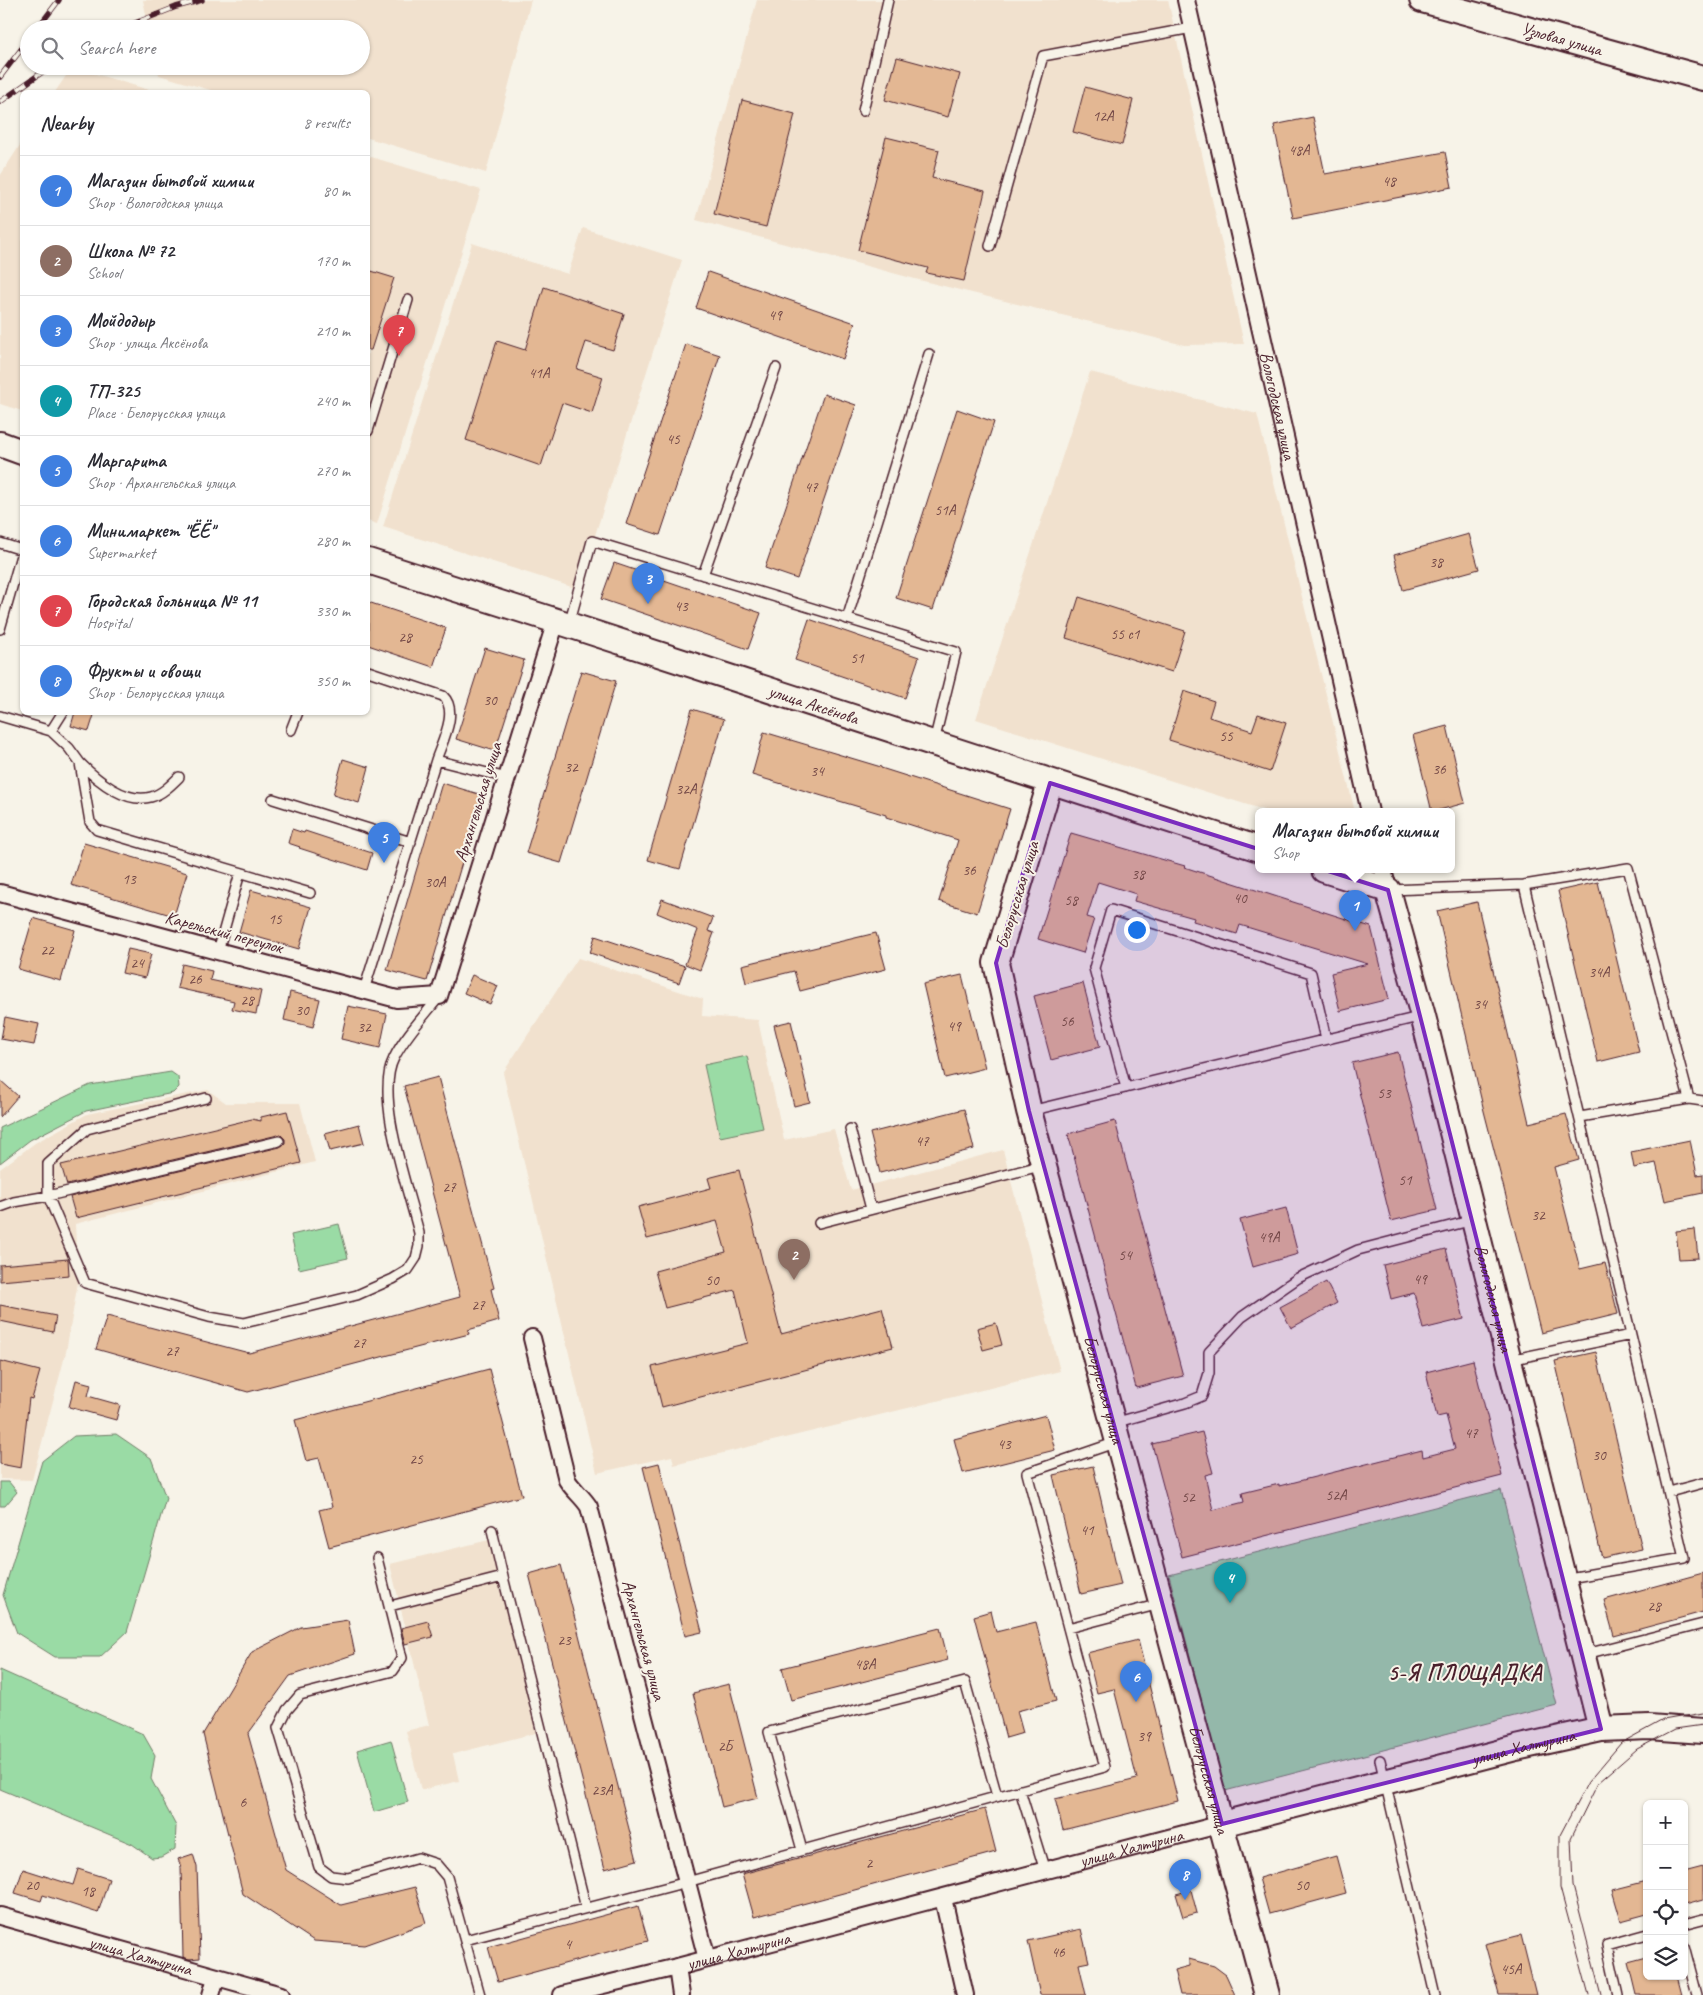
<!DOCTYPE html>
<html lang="en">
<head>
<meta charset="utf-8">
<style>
	body { margin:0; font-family:Caveat,sans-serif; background:#f2f2f3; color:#2b2b33 }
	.controls { position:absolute; right:15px; bottom:15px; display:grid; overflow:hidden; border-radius:8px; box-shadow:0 1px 4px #0004 }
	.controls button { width:45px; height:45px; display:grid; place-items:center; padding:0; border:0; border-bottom:1px solid #e1e1e2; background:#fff; color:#2b2b33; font:25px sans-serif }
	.you { position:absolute; left:1136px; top:929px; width:18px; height:18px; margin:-12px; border:4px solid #fff; border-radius:50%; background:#1a73e8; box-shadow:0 0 0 8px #1a73e833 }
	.badge { display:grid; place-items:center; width:32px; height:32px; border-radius:50%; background:#0f766e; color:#fff; font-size:16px; font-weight:700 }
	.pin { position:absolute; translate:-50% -41px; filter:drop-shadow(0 1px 2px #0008) }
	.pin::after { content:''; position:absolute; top:26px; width:18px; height:15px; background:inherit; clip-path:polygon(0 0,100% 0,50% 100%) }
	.popup { position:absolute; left:1255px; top:808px; width:200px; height:65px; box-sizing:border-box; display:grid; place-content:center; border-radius:8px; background:#fff; filter:drop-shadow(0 1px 4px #0005); font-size:16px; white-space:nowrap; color:#7c7c81 }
	.popup b { font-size:19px; color:#2b2b33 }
	.popup::after { content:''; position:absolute; left:50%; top:100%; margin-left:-10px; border:10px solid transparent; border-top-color:#fff }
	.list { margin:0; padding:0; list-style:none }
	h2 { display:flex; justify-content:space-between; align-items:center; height:65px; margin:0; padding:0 20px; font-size:21px }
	h2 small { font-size:16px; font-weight:400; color:#7c7c81 }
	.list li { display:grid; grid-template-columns:32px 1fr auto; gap:15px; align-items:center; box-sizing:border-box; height:70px; padding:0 20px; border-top:1px solid #e1e1e2 }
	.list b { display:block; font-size:19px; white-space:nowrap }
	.list p { margin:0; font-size:16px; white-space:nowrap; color:#7c7c81 }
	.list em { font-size:16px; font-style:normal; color:#7c7c81 }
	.icon { flex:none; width:28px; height:28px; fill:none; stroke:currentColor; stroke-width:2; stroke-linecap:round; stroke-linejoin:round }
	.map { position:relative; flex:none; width:1703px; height:1995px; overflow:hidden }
	.search { position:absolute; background:#fff; box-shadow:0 1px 4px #0004; left:20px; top:20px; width:350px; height:55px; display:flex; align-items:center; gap:12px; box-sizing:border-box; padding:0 18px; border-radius:28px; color:#7c7c81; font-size:19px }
	.panel { position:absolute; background:#fff; box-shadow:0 1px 4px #0004; left:20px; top:90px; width:350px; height:625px; border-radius:8px }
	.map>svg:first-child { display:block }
	.built { fill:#f1e1ce }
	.green { fill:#9adba5; stroke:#727d68 }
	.building { fill:#e3b793; stroke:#4a1f2b }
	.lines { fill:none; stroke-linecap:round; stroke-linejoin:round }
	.lane-casing { stroke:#4a1f2b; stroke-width:12 }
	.street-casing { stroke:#4a1f2b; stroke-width:20 }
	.secondary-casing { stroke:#4a1f2b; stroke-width:28 }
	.lane { stroke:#f7f3e8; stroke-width:9 }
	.street { stroke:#f7f3e8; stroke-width:16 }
	.secondary { stroke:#f7f3e8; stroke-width:24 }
	.tram { stroke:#4a1f2b; stroke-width:1 }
	.rail-casing { stroke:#4a1f2b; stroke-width:5.5 }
	.rail { stroke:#f7f3e8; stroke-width:4; stroke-dasharray:11; stroke-linecap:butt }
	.marked { fill:#7b2cbf; fill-opacity:0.2; stroke:#7b2cbf; stroke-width:4; stroke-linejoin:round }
	.labels { text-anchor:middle; stroke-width:4; stroke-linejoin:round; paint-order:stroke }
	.number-label { font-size:15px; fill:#704545 }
	.street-label { font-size:18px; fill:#4a1f2b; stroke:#f7f3e8 }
	.district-label { font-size:22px; font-weight:bold; letter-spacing:1px; fill:#4a1f2b; stroke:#f7f3e8 }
</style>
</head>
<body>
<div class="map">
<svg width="1703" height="1995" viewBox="0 0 1703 1995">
	<rect width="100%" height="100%" fill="#f7f3e8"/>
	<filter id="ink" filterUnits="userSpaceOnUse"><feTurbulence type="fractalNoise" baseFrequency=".02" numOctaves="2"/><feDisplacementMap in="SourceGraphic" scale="10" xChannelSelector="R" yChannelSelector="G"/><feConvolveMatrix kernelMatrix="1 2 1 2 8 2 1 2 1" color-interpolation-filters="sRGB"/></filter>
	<g filter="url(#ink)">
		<path class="built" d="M143,0H531L486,173L368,138V92H217L159,75L157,66H361V29H149Z
			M757,0H1168L1244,344L1184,345L915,279L696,220Z
			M72,67L156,92H55Z
			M22,142V411L0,404V176Z
			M368,156L481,190L377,524L368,521Z
			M583,228L682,260L578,589L383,527L472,243L568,274Z
			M1090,372L1257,414L1355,812H1270L976,719Z
			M578,958L703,999L702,1016L758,1020L784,1140L834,1129L851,1190L1003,1150L1060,1371L674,1465L672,1456L597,1473L503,1073Z
			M208,1090L226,1103H300L315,1162L75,1224L78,1282L66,1352L32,1480L0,1479V1169L35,1143L87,1114Z
			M489,1540L536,1733L453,1754L459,1781L421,1790L406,1731L429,1725L390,1564Z"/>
		<path class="green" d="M747,1056L763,1128L720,1137L704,1065Z
			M171,1072L178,1077L179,1087L173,1093L86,1111L30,1140L0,1163V1128L90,1085Z
			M339,1224L348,1258L299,1269L291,1235Z
			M116,1434L151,1458L166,1498L127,1632L100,1657H55L17,1633L3,1595L42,1461L74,1436Z
			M0,1482H9L17,1492L5,1506H0Z
			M1501,1490L1557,1705L1225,1791L1169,1575Z
			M0,1670L143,1734L155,1755L151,1779L176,1826L175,1849L161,1857L152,1858L132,1844L0,1789Z
			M391,1740L408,1802L374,1812L357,1750Z"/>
		<path class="building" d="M897,57L960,74L948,117L885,100Z
			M1085,87L1133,100L1122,145L1073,132Z
			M742,100L795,114L766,227L714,214Z
			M1313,117L1325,174L1445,152L1452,187L1293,218L1274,125Z
			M886,137L939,150L932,178L985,191L964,281L926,273L928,268L858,250Z
			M368,270L394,278L371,350H368Z
			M708,272L855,323L843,359L696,308Z
			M544,287L624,314L613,350L586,342L577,369L603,377L592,413L562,403L541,466L466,440L497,341L525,350Z
			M686,344L720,355L660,535L626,524Z
			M824,394L856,405L797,579L765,568Z
			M957,409L994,422L933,610L896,598Z
			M1469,534L1479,569L1403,590L1394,555Z
			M614,563L761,613L748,649L601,599Z
			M1079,597L1185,631L1172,672L1066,638Z
			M368,602L446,628L433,667L368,645Z
			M809,619L919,657L905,698L795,660Z
			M485,648L524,660L495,751L456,739Z
			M581,671L616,681L561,863L526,853Z
			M1184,691L1214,701L1209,717L1252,731L1258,714L1286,723L1270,772L1169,740Z
			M692,709L724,719L680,869L648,860Z
			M75,712H95L89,731L71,726Z
			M1447,726L1465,803L1432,812L1413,735Z
			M764,732L881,767V768L1010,809L977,913L939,901L958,840L886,817V815L752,775Z
			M343,759L369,767L359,803L333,795Z
			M442,783L482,795L427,981L387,970Z
			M292,829L304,833L305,831L372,853L367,870L299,848L300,847L288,843Z
			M1071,833L1185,866L1184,867L1371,927L1389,999L1340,1011L1331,973L1368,964L1240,925L1237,934L1193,921L1194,918L1134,901L1136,894L1098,882L1087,917L1094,919L1083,953L1038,939Z
			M84,843L187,873L174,916L71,885Z
			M1598,882L1639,1052L1598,1062L1558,891Z
			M251,890L311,907L299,949L239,932Z
			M662,899L713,918L708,931L714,933L700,970L685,964L698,930L657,913Z
			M1477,902L1529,1123L1566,1114L1579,1160L1554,1167L1580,1269L1605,1263L1618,1314L1541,1333L1484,1111L1437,911Z
			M33,918L75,930L61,981L18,969Z
			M876,933L886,969L800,991L794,971L746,983L742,965Z
			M595,936L685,966L679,983L590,953Z
			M128,949L151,954L145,978L122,973Z
			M182,964L212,971L210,980L261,991L256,1014L232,1009L234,1001L177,988Z
			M472,975L498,986L490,1004L464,993Z
			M962,975L985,1068L945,1078L923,984Z
			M1083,983L1100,1047L1051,1060L1034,996Z
			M290,992L320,999L313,1027L284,1020Z
			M348,1006L387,1014L380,1048L341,1039Z
			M5,1017L39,1024L34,1045L1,1039Z
			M791,1021L810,1102L794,1106L774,1025Z
			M1398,1052L1437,1210L1391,1221L1352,1063Z
			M438,1077L494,1288L491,1289L499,1321L468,1330L469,1334L248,1392L96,1349L107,1316L249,1353L460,1297L404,1086Z
			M0,1080L18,1096L0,1117Z
			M964,1109L974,1149L880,1173L870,1133Z
			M287,1111L301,1163L76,1218L70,1197L280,1147L285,1143V1139L281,1135H278L67,1185L61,1165L252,1119L261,1121V1117Z
			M1115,1121L1183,1376L1136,1388L1068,1134Z
			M359,1124L364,1143L330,1151L325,1133Z
			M1690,1140L1697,1175L1703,1174V1193L1665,1201L1656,1163L1634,1168L1631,1152Z
			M739,1170L781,1334L882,1308L893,1347L662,1407L652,1367L748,1343L735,1290L665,1308L655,1271L726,1252L717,1221L647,1239L638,1207L711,1188L708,1178Z
			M1286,1208L1298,1254L1253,1267L1240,1220Z
			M1695,1229L1698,1258L1679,1259L1676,1231Z
			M1446,1249L1464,1319L1423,1329L1414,1293L1391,1299L1383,1265Z
			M68,1259L69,1275L0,1281V1265Z
			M1326,1282L1337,1303L1291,1328L1280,1307Z
			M0,1305L56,1316L53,1332L0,1321Z
			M996,1323L1002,1345L983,1350L977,1328Z
			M1596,1352L1642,1549L1602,1558L1555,1361Z
			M1473,1360L1502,1476L1182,1557L1152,1444L1202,1432L1213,1473L1205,1475L1213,1510L1244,1502L1242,1493L1279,1484V1486L1422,1450L1423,1457L1455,1449L1446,1415L1437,1417L1426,1372Z
			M0,1361L40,1371L32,1399L29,1398L21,1468L0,1464Z
			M489,1369L522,1496L329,1547L319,1510L332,1507L319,1458L306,1461L295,1420Z
			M76,1380L91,1384L88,1396L120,1405L116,1420L69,1407Z
			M1046,1415L1055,1450L963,1473L954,1439Z
			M659,1463L702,1632L685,1636L643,1467Z
			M1093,1466L1121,1585L1081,1594L1053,1475Z
			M561,1565L637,1860L605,1869L529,1574Z
			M1703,1573V1612L1614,1636L1604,1600Z
			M991,1611L996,1632L1036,1622L1056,1701L1017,1711L1023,1733L1006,1738L974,1616Z
			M348,1620L355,1654L290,1676L248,1734L286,1870L341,1905L415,1887L426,1923L364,1945L314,1941L243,1894L203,1734L252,1652L301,1627Z
			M428,1621L433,1637L405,1644L401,1628Z
			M940,1628L948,1660L791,1700L782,1668Z
			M1138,1640L1178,1801L1063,1830L1055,1799L1137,1779L1114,1689L1097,1693L1087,1653Z
			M729,1684L758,1798L722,1807L693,1693Z
			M985,1809L996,1852L754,1917L742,1874Z
			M193,1854L197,1867L200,1958L189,1959L183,1957L181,1867L178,1859Z
			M1336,1856L1346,1893L1269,1914L1259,1878Z
			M1703,1867V1900L1684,1905V1872Z
			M23,1869L73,1885L78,1869L109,1879L98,1913L43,1895L41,1901L15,1893Z
			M1647,1881V1914L1621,1921L1612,1890Z
			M1191,1890L1197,1913L1183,1917L1176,1894Z
			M638,1906L648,1941L498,1982L488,1947Z
			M1081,1929L1089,1962L1079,1964L1086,1995H1040L1028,1941Z
			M1521,1935L1536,1995H1499L1485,1944Z
			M1647,1957V1976H1677L1682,1995H1636L1628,1962Z
			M1189,1959L1214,1966L1226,1975L1235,1995H1180L1174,1970L1189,1966Z"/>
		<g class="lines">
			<defs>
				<path id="lane" d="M863,111L888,0
					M990,246L1043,56L1192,28
					M368,431L408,300
					M0,543L22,550
					M703,575L776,368
					M847,619L929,354
					M569,624L592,541L956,652L934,742
					M0,629L22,552
					M368,671L443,696C459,711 442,742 436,760
					M0,716L51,731L69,748L80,763L90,822L97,830L310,893
					M291,730L298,712
					M51,731L63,712
					M80,763C96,779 125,804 151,797C162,794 171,785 179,777
					M273,799L411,842
					M1524,885L1628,868L1689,1099L1580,1117
					M1390,890L1524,885L1631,1335
					M218,951L240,873
					M364,990L436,760L507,778
					M1126,1088L1094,968L1111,910L1311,973L1326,1039
					M206,1098L87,1129L48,1164V1196L85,1283L209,1317L244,1323L357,1295L393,1279L408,1270L416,1258L419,1246V1233C409,1191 374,1096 394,1058C405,1036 424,1016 439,997
					M1689,1099L1703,1101
					M1030,1111L1423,1016
					M850,1129L871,1209
					M0,1207L14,1202L48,1196L279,1141
					M819,1223L1044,1165
					M1509,1360L1631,1335L1684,1558L1563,1579
					M1114,1423L1185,1403L1202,1396L1209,1373V1352L1242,1317L1298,1278L1358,1250L1473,1220
					M1669,1492L1703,1483
					M377,1558L402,1658L393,1671L300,1695L287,1710L278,1728L319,1867L331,1876L348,1878L418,1858L436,1864L447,1877L480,1995
					M503,1577L586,1908
					M390,1606L503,1577L492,1530
					M1068,1628L1160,1604
					M1582,1655L1703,1624
					M1380,1760L1435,1995
					M1020,1790L1045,1871
					M802,1850L769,1732L965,1682L997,1796
					M1684,1924L1703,1919
					M465,1940L687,1882L1105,1767L1027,1473L1117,1442
					M1684,1946L1697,1995
					M1618,1995L1607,1945L1647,1934"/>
				<g id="street">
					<path id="s1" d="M1186,0L1370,812"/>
					<path d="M1383,870L1388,890"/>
					<path d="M0,893L397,999L439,996L556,621"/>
					<path d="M532,1338L567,1480C573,1490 583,1497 589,1507L707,1959"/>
					<path d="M943,1898L965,1995"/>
					<path id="s2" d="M0,1916L281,1995"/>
					<path d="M677,1967L681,1995"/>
					<path d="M211,1995L216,1978"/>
					<path id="s3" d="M562,1995L677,1967L1222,1824"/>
				</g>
				<g id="secondary">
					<path id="s4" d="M1422,0L1703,78"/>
					<path d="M0,444L22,452"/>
					<path id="s5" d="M368,561L569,625L1259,849"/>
					<path id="s6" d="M1050,783L996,963L1029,1111L1267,1995"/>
					<path id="s7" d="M1324,870L1388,890L1423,1016L1601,1729"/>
					<path id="s8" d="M1222,1824L1516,1748L1601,1729L1649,1727L1703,1731"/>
				</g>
			</defs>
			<use href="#lane" class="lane-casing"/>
			<use href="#street" class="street-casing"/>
			<use href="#secondary" class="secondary-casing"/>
			<use href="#lane" class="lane"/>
			<use href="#street" class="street"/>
			<use href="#secondary" class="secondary"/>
			<path class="tram" d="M1589,1995L1560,1888V1835L1588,1782L1621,1743L1663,1720L1703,1713
				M1601,1995L1573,1886L1571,1838L1598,1783L1637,1749L1675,1729L1703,1725"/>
			<defs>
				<path id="rail" d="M37,29L59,0
					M120,29L176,7L202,0
					M0,77L29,39
					M0,102L51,66"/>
			</defs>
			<use href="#rail" class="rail-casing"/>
			<use href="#rail" class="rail"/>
		</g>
	</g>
	<path class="marked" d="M1050,783L1388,890L1601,1729L1222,1824L1029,1111L996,963Z"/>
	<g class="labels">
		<g class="number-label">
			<text x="1103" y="121">12А</text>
			<text x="1299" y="155">48А</text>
			<text x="1389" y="186">48</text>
			<text x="775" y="320">49</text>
			<text x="539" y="378">41А</text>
			<text x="673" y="444">45</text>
			<text x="811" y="492">47</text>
			<text x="945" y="515">51А</text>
			<text x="1436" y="567">38</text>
			<text x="681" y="611">43</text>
			<text x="1125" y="639">55 с1</text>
			<text x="405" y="642">28</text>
			<text x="857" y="663">51</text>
			<text x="490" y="705">30</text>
			<text x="1226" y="741">55</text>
			<text x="571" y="772">32</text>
			<text x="1439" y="774">36</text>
			<text x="817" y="776">34</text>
			<text x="686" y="794">32А</text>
			<text x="969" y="875">36</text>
			<text x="1138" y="879">38</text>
			<text x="129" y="884">13</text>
			<text x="435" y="887">30А</text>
			<text x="1240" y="903">40</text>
			<text x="1071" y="905">58</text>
			<text x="275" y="924">15</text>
			<text x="47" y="955">22</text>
			<text x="137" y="968">24</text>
			<text x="1599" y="977">34А</text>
			<text x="195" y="984">26</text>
			<text x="247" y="1005">28</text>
			<text x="1480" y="1009">34</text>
			<text x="302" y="1015">30</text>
			<text x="1067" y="1026">56</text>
			<text x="954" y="1031">49</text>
			<text x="364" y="1032">32</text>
			<text x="1384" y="1098">53</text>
			<text x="922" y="1146">47</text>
			<text x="1405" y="1185">51</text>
			<text x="449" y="1192">27</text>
			<text x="1538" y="1220">32</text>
			<text x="1269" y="1242">49А</text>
			<text x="1125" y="1260">54</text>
			<text x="1420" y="1284">49</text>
			<text x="712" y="1285">50</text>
			<text x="478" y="1310">27</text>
			<text x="359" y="1348">27</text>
			<text x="172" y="1356">27</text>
			<text x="1471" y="1438">47</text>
			<text x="1004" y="1449">43</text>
			<text x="1599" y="1460">30</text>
			<text x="416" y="1464">25</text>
			<text x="1336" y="1500">52А</text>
			<text x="1188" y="1502">52</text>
			<text x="1087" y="1535">41</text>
			<text x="1654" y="1611">28</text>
			<text x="564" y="1645">23</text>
			<text x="865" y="1669">48А</text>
			<text x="1144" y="1741">39</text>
			<text x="725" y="1751">2Б</text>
			<text x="602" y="1795">23А</text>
			<text x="243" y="1807">6</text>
			<text x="869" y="1868">2</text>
			<text x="32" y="1890">20</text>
			<text x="1302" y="1890">50</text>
			<text x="88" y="1896">18</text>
			<text x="568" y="1949">4</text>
			<text x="1058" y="1957">46</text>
			<text x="1511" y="1974">45А</text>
		</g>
		<g class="street-label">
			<text dy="6" stroke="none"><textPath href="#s4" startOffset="145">Узловая улица</textPath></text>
			<text dy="6" stroke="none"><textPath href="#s1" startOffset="416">Вологодская улица</textPath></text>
			<text dy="6" stroke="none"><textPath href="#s5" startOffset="468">улица Аксёнова</textPath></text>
			<text transform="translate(478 802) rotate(-73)" y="6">Архангельская улица</text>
			<text transform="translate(1017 895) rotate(-73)" y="6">Белорусская улица</text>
			<text transform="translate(224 932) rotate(15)" y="6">Карельский переулок</text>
			<text dy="6" stroke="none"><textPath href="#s7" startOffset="489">Вологодская улица</textPath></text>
			<text dy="6" stroke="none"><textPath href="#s6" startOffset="628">Белорусская улица</textPath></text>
			<text transform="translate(644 1640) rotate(75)" y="6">Архангельская улица</text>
			<text dy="6" stroke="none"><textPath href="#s8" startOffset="311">улица Халтурина</textPath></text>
			<text dy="6" stroke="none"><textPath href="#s6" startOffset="1032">Белорусская улица</textPath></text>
			<text dy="6" stroke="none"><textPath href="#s3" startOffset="588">улица Халтурина</textPath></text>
			<text dy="6" stroke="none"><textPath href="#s3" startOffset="182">улица Халтурина</textPath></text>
			<text dy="6" stroke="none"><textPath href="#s2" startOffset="146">улица Халтурина</textPath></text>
		</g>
		<g class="district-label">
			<text x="1465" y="1680">5-Я ПЛОЩАДКА</text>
		</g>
	</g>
</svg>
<div class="controls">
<button>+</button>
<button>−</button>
<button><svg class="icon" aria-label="locate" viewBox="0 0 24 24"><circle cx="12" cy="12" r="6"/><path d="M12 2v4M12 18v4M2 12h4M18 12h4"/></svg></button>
<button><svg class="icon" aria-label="layers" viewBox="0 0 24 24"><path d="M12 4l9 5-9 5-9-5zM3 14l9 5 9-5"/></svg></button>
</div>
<div class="you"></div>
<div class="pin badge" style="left:1355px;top:931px;background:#3f7fe0">1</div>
<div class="popup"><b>Магазин бытовой химии</b>Shop</div>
<div class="pin badge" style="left:794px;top:1280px;background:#8d6e63">2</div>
<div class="pin badge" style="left:648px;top:604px;background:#3f7fe0">3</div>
<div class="pin badge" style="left:1230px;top:1603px;background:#0f9aa8">4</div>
<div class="pin badge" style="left:384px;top:863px;background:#3f7fe0">5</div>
<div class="pin badge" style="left:1136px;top:1702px;background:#3f7fe0">6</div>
<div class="pin badge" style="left:399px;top:356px;background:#e0444e">7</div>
<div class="pin badge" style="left:1185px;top:1900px;background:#3f7fe0">8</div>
<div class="search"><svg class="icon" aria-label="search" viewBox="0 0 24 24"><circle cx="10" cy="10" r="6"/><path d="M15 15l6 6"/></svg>Search here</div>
<section class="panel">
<h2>Nearby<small>8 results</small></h2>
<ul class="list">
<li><span class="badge" style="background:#3f7fe0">1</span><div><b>Магазин бытовой химии</b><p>Shop · Вологодская улица</p></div><em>80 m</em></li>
<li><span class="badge" style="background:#8d6e63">2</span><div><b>Школа № 72</b><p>School</p></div><em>170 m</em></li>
<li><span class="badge" style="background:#3f7fe0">3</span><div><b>Мойдодыр</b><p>Shop · улица Аксёнова</p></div><em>210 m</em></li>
<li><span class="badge" style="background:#0f9aa8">4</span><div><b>ТП-325</b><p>Place · Белорусская улица</p></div><em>240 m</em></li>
<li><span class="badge" style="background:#3f7fe0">5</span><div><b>Маргарита</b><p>Shop · Архангельская улица</p></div><em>270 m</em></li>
<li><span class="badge" style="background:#3f7fe0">6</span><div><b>Минимаркет &quot;ЁЁ&quot;</b><p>Supermarket</p></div><em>280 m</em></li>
<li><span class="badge" style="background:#e0444e">7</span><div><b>Городская больница № 11</b><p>Hospital</p></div><em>330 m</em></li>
<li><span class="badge" style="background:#3f7fe0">8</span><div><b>Фрукты и овощи</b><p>Shop · Белорусская улица</p></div><em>350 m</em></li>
</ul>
</section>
</div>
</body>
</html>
